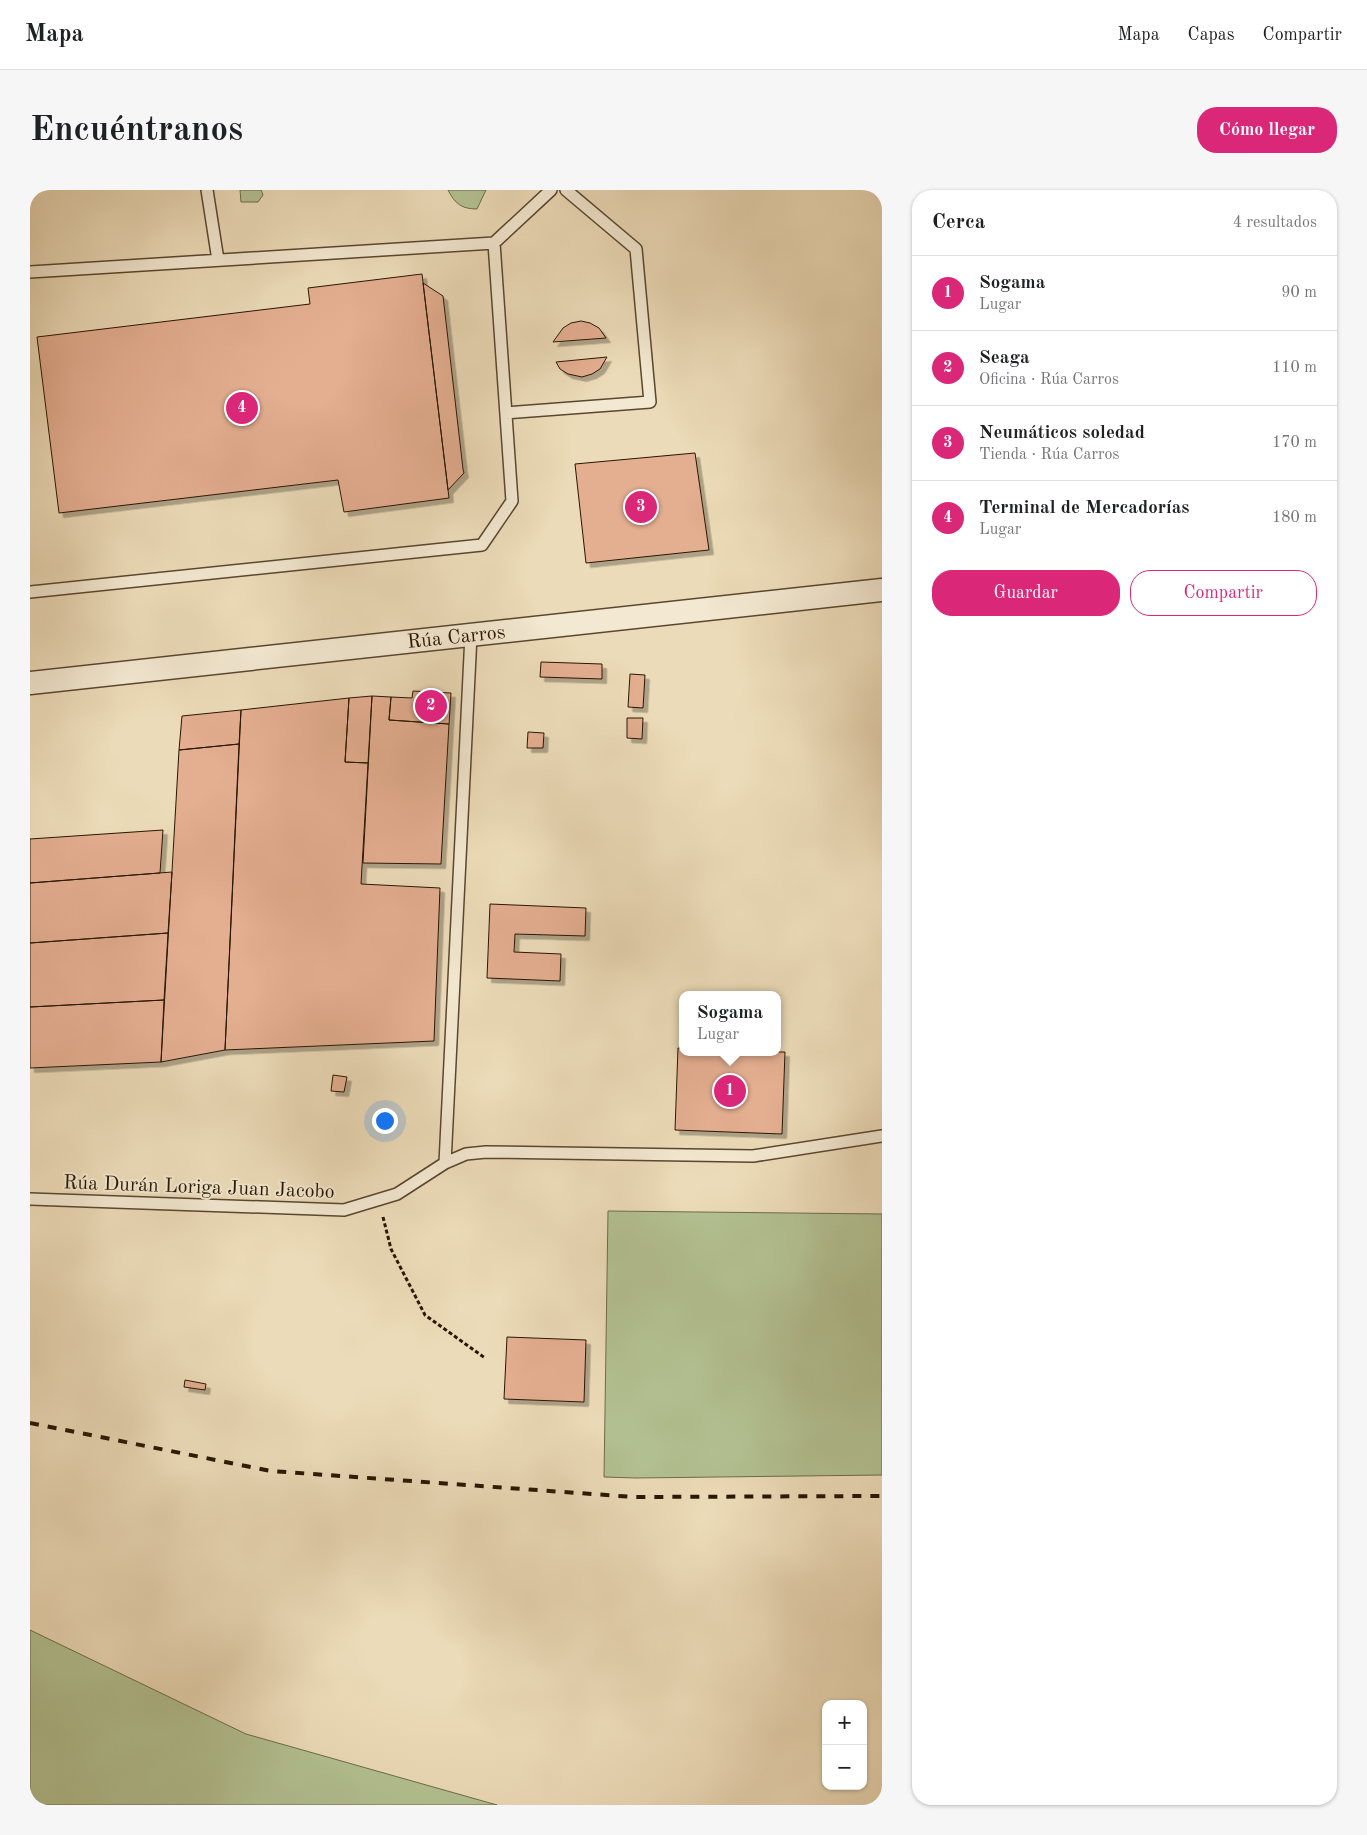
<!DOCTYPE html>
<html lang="es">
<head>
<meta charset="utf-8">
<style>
	body { margin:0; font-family:"Old Standard TT",serif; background:#f6f6f6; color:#202124 }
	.controls { position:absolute; right:15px; bottom:15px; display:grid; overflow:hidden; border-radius:10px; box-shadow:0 1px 4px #0004 }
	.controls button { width:45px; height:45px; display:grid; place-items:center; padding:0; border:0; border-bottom:1px solid #e0e0e0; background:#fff; color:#202124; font:25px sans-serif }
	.you { position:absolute; left:354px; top:930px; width:18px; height:18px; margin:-12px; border:4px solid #fff; border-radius:50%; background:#1a73e8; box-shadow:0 0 0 8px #1a73e833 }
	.badge { display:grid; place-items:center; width:32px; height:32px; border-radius:50%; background:#db2777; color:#fff; font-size:16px; font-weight:700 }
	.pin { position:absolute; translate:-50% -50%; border:2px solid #fff; box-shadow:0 1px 5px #0006 }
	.popup { position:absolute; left:649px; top:801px; width:102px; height:65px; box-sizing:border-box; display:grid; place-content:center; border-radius:10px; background:#fff; filter:drop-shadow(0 1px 4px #0005); font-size:16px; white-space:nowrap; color:#757577 }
	.popup b { font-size:19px; color:#202124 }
	.popup::after { content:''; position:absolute; left:50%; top:100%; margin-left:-10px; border:10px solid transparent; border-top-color:#fff }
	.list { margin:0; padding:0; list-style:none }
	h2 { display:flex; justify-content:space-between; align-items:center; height:65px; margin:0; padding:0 20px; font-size:21px }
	h2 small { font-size:16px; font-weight:400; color:#757577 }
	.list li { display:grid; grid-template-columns:32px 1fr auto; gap:15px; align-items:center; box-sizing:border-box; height:75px; padding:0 20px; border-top:1px solid #e0e0e0 }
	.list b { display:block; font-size:19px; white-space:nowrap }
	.list p { margin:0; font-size:16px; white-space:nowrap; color:#757577 }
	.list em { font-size:16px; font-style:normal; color:#757577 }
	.actions { display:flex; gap:10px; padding:15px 20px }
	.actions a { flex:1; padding:11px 0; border:1px solid #db2777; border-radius:20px; text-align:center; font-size:18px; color:#db2777 }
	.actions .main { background:#db2777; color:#fff }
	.map { position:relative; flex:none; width:852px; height:1615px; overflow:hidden; border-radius:20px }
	header { display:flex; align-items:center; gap:30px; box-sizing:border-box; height:70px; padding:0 25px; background:#fff; border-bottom:1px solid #e0e0e0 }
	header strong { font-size:24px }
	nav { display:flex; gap:28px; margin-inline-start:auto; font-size:18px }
	.intro { display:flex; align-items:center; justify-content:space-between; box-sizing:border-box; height:120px; padding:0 30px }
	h1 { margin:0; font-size:35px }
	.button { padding:12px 22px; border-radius:20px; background:#db2777; color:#fff; font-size:18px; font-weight:700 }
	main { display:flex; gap:30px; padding:0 30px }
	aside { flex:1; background:#fff; border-radius:20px; box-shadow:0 1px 4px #0004 }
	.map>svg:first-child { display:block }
	.green { fill:#b3c192; stroke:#6e6c49 }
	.building { fill:#e4ae91; stroke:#281600; filter:url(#shadow) }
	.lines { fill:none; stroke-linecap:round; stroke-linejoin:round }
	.lane-casing { stroke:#59472e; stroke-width:14 }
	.street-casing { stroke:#59472e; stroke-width:25 }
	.path { stroke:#281600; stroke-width:3; stroke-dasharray:4 2.5; stroke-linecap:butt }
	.lane { stroke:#f3e8d1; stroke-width:11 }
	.street { stroke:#f3e8d1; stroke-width:22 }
	.rail { stroke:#281600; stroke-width:4; stroke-dasharray:9 9; stroke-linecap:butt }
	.labels { text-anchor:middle; stroke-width:4; stroke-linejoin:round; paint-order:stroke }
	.street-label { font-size:20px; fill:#281600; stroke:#f3e8d1 }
</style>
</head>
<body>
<header>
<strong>Mapa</strong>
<nav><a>Mapa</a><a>Capas</a><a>Compartir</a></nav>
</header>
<div class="intro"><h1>Encuéntranos</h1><a class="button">Cómo llegar</a></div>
<main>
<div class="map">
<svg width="852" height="1615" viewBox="0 0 852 1615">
	<defs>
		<filter id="shadow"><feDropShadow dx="4.5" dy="4.5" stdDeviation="0" flood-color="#0004"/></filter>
	</defs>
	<rect width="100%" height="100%" fill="#ecdbb8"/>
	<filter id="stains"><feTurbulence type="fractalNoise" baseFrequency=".004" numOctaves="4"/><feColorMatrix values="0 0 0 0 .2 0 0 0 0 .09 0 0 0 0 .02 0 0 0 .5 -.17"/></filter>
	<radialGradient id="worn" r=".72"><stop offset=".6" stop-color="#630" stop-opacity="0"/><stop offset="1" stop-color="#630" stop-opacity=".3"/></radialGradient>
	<path class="green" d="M210,0H231L233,5L228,12H211Z
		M418,0H456L447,19C432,19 425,14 418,0Z
		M578,1021L852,1024V1285L606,1288L574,1287Z
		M0,1440L216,1544L467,1615H0Z"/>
	<path class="building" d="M392,84L419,308L314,322L308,290L29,323L7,147L280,114L278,98Z
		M393,93L413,106L433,279L434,283L418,300Z
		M551,131L560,133L569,138L576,148L523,152L533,138L541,133Z
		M577,167L570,179L562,184L552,187L538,184L530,179L526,172Z
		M665,263L679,360L556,373L545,274Z
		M511,472L572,474V489L510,487Z
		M600,484L615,485L613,518L598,517Z
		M383,501L421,503L419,534L359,530L361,507L382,508Z
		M342,506L338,573L315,572L319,508Z
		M342,506L361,507L359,530L419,534L411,674L333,673Z
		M319,508L315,572L338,573L331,694L410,698L404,851L195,860L211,520Z
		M211,520L209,554L149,560L152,526Z
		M597,528H613L612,549L597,548Z
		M498,542L514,543L513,558H497Z
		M209,554L195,860L131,872L149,560Z
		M133,640L130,683L0,693V649Z
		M142,682L138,743L0,753V693Z
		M460,714L556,718L555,746L485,744L484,762L531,764L530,791L457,788Z
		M138,743L134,810L0,817V753Z
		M134,810L131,872L0,878V817Z
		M648,858H652V862H755L752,944L645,940Z
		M303,885L317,887L314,902L301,901Z
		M477,1147L556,1150L554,1212L474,1209Z
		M155,1190L176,1194L175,1200L154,1197Z"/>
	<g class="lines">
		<defs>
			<path id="lane" d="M177,0L188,70
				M0,82L464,53L521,0
				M476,223L620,212L606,59L536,0
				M0,402L452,355L482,311L464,53
				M415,973L441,445
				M0,1009L314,1020L367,1004L415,973L436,964L456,962L723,966L852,946"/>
			<path id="street" d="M0,493L852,400"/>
		</defs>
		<use href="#lane" class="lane-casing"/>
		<use href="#street" class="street-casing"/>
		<path class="path" d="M353,1027L361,1059L395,1125L455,1168"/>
		<use href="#lane" class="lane"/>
		<use href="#street" class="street"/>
		<path class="rail" d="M0,1233L241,1281L604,1307L852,1306"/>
	</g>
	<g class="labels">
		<g class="street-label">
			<text transform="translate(426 446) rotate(-6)" y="7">Rúa Carros</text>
			<text transform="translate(169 996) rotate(2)" y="7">Rúa Durán Loriga Juan Jacobo</text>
		</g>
	</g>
	<rect width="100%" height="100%" filter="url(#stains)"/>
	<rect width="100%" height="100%" fill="url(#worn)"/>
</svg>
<div class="controls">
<button>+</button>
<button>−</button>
</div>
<div class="you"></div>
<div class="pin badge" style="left:700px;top:901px">1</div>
<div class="popup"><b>Sogama</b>Lugar</div>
<div class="pin badge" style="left:401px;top:516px">2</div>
<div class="pin badge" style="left:611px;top:317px">3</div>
<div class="pin badge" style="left:212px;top:218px">4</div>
</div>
<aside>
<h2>Cerca<small>4 resultados</small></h2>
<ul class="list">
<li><span class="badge">1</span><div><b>Sogama</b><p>Lugar</p></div><em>90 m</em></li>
<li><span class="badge">2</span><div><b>Seaga</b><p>Oficina · Rúa Carros</p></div><em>110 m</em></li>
<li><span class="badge">3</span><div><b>Neumáticos soledad</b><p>Tienda · Rúa Carros</p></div><em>170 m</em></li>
<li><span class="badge">4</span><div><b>Terminal de Mercadorías</b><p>Lugar</p></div><em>180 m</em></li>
</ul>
<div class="actions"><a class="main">Guardar</a><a>Compartir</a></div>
</aside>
</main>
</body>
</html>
